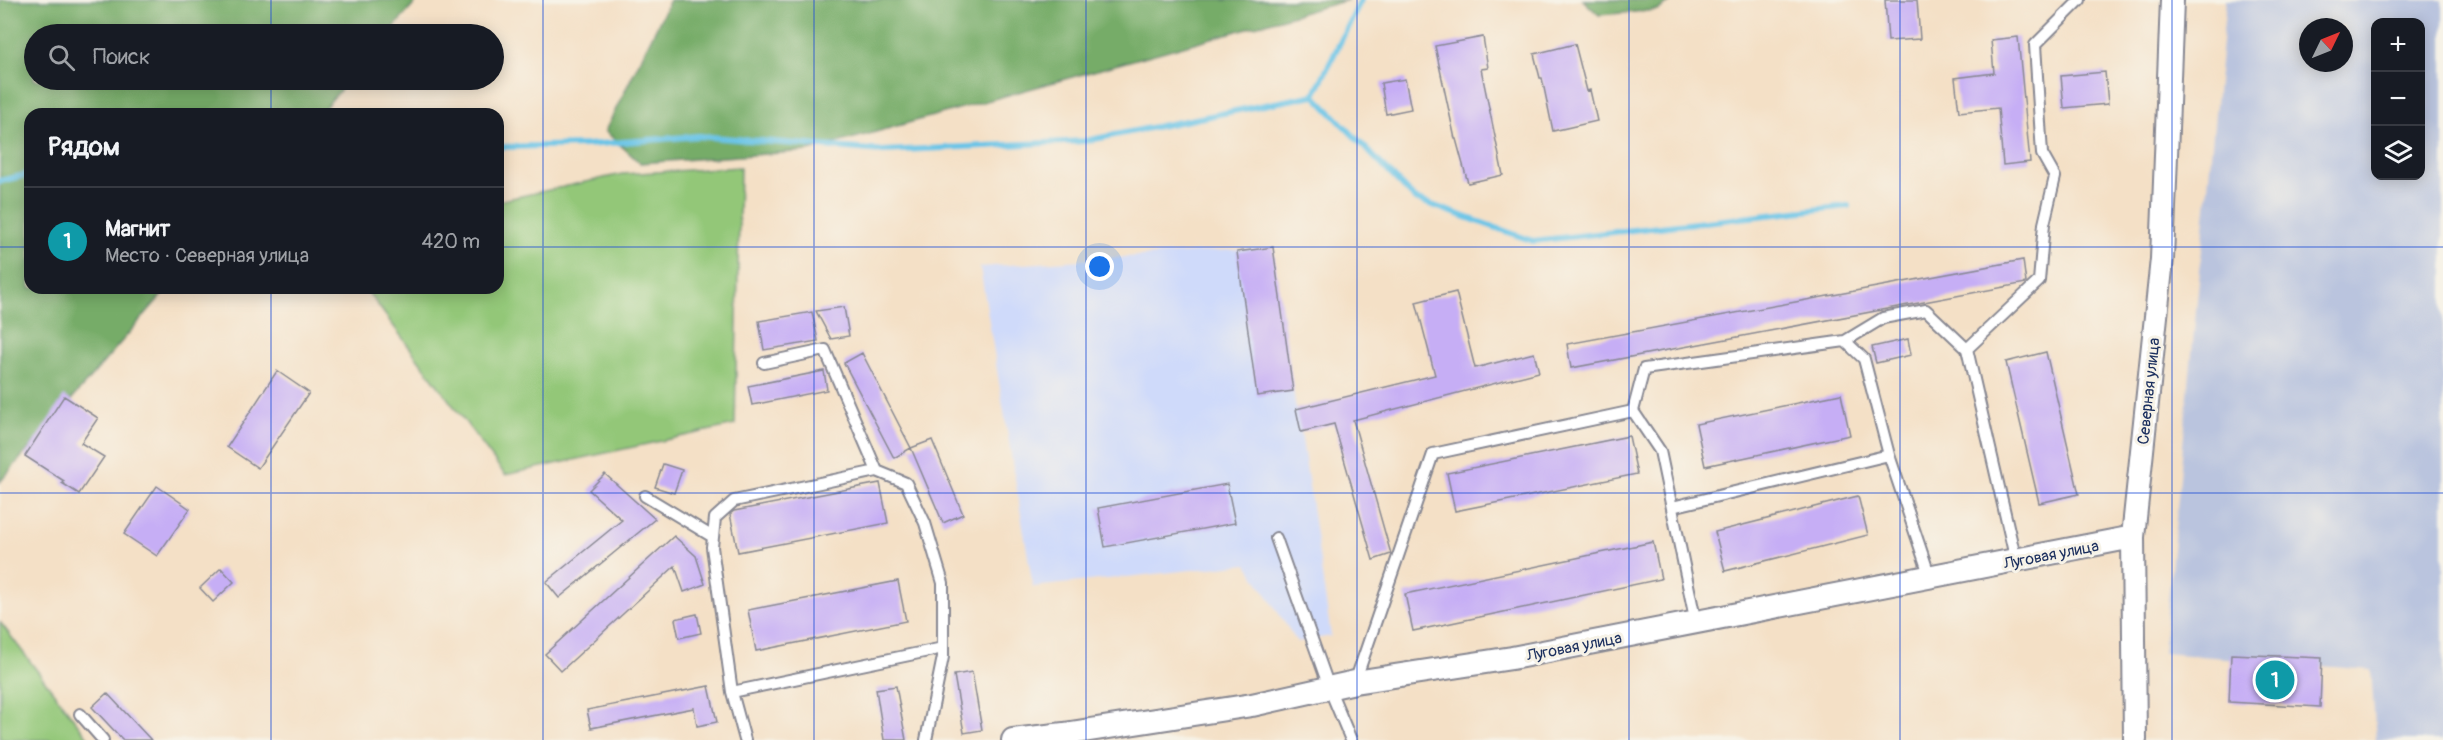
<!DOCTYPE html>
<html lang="ru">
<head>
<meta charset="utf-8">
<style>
	body { margin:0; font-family:Pangolin,sans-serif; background:#20242c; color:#f1f3f6 }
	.controls { position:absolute; right:18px; top:18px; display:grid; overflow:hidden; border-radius:12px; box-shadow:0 3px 15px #0003 }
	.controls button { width:54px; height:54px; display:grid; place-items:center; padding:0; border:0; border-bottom:2px solid #363941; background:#171b24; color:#f1f3f6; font:30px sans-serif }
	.compass { position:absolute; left:2299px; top:18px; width:54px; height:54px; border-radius:50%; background:#171b24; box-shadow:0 3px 15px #0003; rotate:47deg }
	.you { position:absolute; left:1100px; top:267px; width:21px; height:21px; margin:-15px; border:4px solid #fff; border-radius:50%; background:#1a73e8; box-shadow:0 0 0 9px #1a73e833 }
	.badge { display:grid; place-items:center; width:39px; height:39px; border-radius:50%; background:#b45309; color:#fff; font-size:20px; font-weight:700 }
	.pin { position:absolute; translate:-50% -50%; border:3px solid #fff; box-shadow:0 2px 6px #0006 }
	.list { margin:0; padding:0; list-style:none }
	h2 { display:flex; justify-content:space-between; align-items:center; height:78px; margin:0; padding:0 24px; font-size:26px }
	h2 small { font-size:20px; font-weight:400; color:#9ea1a6 }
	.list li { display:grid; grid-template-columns:39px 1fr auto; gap:18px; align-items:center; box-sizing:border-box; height:108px; padding:0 24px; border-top:2px solid #363941 }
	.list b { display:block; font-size:22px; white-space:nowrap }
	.list p { margin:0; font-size:20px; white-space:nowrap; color:#9ea1a6 }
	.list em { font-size:20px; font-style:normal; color:#9ea1a6 }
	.icon { flex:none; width:33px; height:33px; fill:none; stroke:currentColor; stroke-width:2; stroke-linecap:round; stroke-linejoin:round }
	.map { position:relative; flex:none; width:2443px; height:740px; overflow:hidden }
	.search { position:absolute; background:#171b24; box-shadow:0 3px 15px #0003; left:24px; top:24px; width:480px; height:66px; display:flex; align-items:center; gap:15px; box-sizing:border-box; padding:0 21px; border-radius:33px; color:#9ea1a6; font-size:22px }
	.panel { position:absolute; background:#171b24; box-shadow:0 3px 15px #0003; left:24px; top:108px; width:480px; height:186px; border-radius:18px }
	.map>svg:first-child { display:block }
	.built { fill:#cfdafa }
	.industrial { fill:#bac4de; fill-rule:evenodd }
	.green { fill:#93c778; stroke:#577b6b; stroke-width:1.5 }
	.forest { fill:#76ac68; stroke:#486e63; stroke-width:1.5 }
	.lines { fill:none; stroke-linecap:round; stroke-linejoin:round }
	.stream { stroke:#69c4e7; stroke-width:6 }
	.building { fill:#c6aef5 }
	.lane-casing { stroke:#888892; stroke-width:14 }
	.street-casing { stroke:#888892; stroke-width:26 }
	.lane { stroke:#fff; stroke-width:10 }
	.street { stroke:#fff; stroke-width:22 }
	.grid { fill:none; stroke:#1d4ed8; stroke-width:1.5; stroke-opacity:0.55 }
	.labels { text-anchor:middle; stroke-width:6; stroke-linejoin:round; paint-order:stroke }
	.street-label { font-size:16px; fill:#1b2f5e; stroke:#f7f3e8 }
</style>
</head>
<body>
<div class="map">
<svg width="2443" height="740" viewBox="0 0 2443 740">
	<rect width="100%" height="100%" fill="#f7f3e8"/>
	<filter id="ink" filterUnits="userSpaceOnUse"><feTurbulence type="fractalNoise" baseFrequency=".0167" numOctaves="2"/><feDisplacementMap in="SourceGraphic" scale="12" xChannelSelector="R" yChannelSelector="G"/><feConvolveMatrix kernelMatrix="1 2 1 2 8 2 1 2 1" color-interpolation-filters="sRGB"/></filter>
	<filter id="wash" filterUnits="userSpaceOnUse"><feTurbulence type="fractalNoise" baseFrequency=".008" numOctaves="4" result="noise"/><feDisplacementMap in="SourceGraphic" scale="24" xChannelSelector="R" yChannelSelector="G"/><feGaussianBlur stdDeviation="1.35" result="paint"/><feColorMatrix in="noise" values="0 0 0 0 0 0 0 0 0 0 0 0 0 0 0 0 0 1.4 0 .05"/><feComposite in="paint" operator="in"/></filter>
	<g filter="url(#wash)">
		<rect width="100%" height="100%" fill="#f4e0c6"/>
		<path class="built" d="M1273,247L1296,409L1301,432L1331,636L1297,642L1247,564L1033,587L980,267Z"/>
		<path class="industrial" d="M2226,0H2443V740H2376L2371,670L2163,653ZM2376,22H2420V176H2376ZM2308,27H2344V63H2308Z"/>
		<path class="green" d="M740,167L735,425L505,475L365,288H498V201L622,174Z
			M0,622L90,740H0Z"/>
		<path class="forest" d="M0,0H418L388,34H34V80H349L319,114H30V288H168L0,482Z
			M670,0H1348L808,151L640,163L605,131Z
			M1583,0H1674L1658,10L1599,15Z"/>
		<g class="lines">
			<path class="stream" d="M1314,95L1415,199L1533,241L1848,206
				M1314,95L1361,0
				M498,147L587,145L698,136L883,151L1085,141L1314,95
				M0,181L30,174"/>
		</g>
		<g id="blocks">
			<path class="building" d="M1885,0H1917L1920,39L1888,41Z
				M1483,37L1488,68L1481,69L1503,175L1468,183L1456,139H1455L1435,46Z
				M2018,37L2030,162L2003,165L1998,108L1959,112L1955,78L1994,73L1991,40Z
				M1575,44L1587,91L1590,90L1597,121L1553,131L1542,78H1540L1534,54Z
				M2105,72L2108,104L2064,108L2061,76Z
				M1405,79L1411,109L1386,114L1381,83Z
				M1273,247L1293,391L1257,396L1237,252Z
				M2023,260L2026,283L1571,368L1567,344Z
				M1456,292L1475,368L1534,353L1539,372L1353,420L1391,554L1373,560L1334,424L1301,432L1296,409L1435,375L1416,302Z
				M844,307L849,336L831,339L816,311Z
				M812,312L818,341L764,350L759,321Z
				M1908,339L1911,355L1876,363L1872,347Z
				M2046,352L2079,494L2039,503L2006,362Z
				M862,353L911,448L894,458L844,363Z
				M277,371L309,393L258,468L227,447Z
				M824,371L827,390L752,405L748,386Z
				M1841,394L1850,435L1705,466L1696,424Z
				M64,396L98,418L81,443L104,457L79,494L62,483L64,481L25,456Z
				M1629,436L1637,474L1455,511L1447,473Z
				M932,440L963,514L943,523L911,448Z
				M663,464L682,470L674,493L655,487Z
				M605,474L655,519L559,598L546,582L622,520L589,490Z
				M880,483L888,523L738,552L730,514L734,511Z
				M1227,484L1235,523L1105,547L1098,508Z
				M157,486L190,509L157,556L124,534Z
				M1858,496L1868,535L1725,571L1715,532Z
				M674,536L696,556L705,584L684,592L675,566L561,671L545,654Z
				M1653,542L1661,579L1413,631L1405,594Z
				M221,568L234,582L213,602L200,588Z
				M898,581L906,621L756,651L748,610Z
				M697,614L701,633L679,638L675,619Z
				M2231,654L2322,658L2320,707L2229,702Z
				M972,672L982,730L964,733L954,675Z
				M709,686L717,722L697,726L694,708L591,728L587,710Z
				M896,686L906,740H884L876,689Z
				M107,693L151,740H123L92,707Z"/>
		</g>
	</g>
	<g filter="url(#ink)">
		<use href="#blocks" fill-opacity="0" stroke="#888892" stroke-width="1.5"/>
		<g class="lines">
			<defs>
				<path id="lane" d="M1845,341L1883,318L1926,310L1967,349L2016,561
					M1967,349L2039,281L2044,224L2055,177L2042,154L2035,45L2080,0
					M764,363L825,350L877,471
					M1633,411L1644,369L1845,341L1864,359L1889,455
					M645,496L713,537
					M1672,507L1889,455L1930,577
					M1276,538L1330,690L1351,740
					M1355,682L1433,454L1633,411L1660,451L1696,623
					M732,692L943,648
					M80,714L103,740
					M745,740L732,692L712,547L715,518L734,501L877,471L906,483L925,523L943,583V657L926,740"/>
				<path id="street" d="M1013,740L1064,734L1252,705L1355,682L1512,658L2133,537
					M2135,740L2133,537L2162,259L2172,0"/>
			</defs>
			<use href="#lane" class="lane-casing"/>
			<use href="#street" class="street-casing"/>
			<use href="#lane" class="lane"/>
			<use href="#street" class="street"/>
		</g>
	</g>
	<path class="grid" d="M271,0V34M543,0V740M814,0V740M1086,0V740M1357,0V740M1629,0V740M1900,0V740M2172,0V740M271,80V114M0,247H30M498,247H2443M271,288V740M0,493H2443"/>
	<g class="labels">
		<g class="street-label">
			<text transform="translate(2148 391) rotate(-84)" y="6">Северная улица</text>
			<text transform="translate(2051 554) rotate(-11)" y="6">Луговая улица</text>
			<text transform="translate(1574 646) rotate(-11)" y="6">Луговая улица</text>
		</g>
	</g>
</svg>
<div class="controls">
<button>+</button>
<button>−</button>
<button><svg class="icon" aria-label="layers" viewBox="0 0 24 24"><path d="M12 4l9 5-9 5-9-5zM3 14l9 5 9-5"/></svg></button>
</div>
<svg class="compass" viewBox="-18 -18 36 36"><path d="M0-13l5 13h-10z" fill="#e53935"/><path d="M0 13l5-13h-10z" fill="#9ea1a6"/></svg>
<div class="you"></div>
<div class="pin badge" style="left:2275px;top:680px;background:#0f9aa8">1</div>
<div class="search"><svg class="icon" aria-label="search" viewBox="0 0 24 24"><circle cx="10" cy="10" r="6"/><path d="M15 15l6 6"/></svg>Поиск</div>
<section class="panel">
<h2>Рядом<small></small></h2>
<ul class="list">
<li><span class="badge" style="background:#0f9aa8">1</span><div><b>Магнит</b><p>Место · Северная улица</p></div><em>420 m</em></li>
</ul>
</section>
</div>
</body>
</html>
